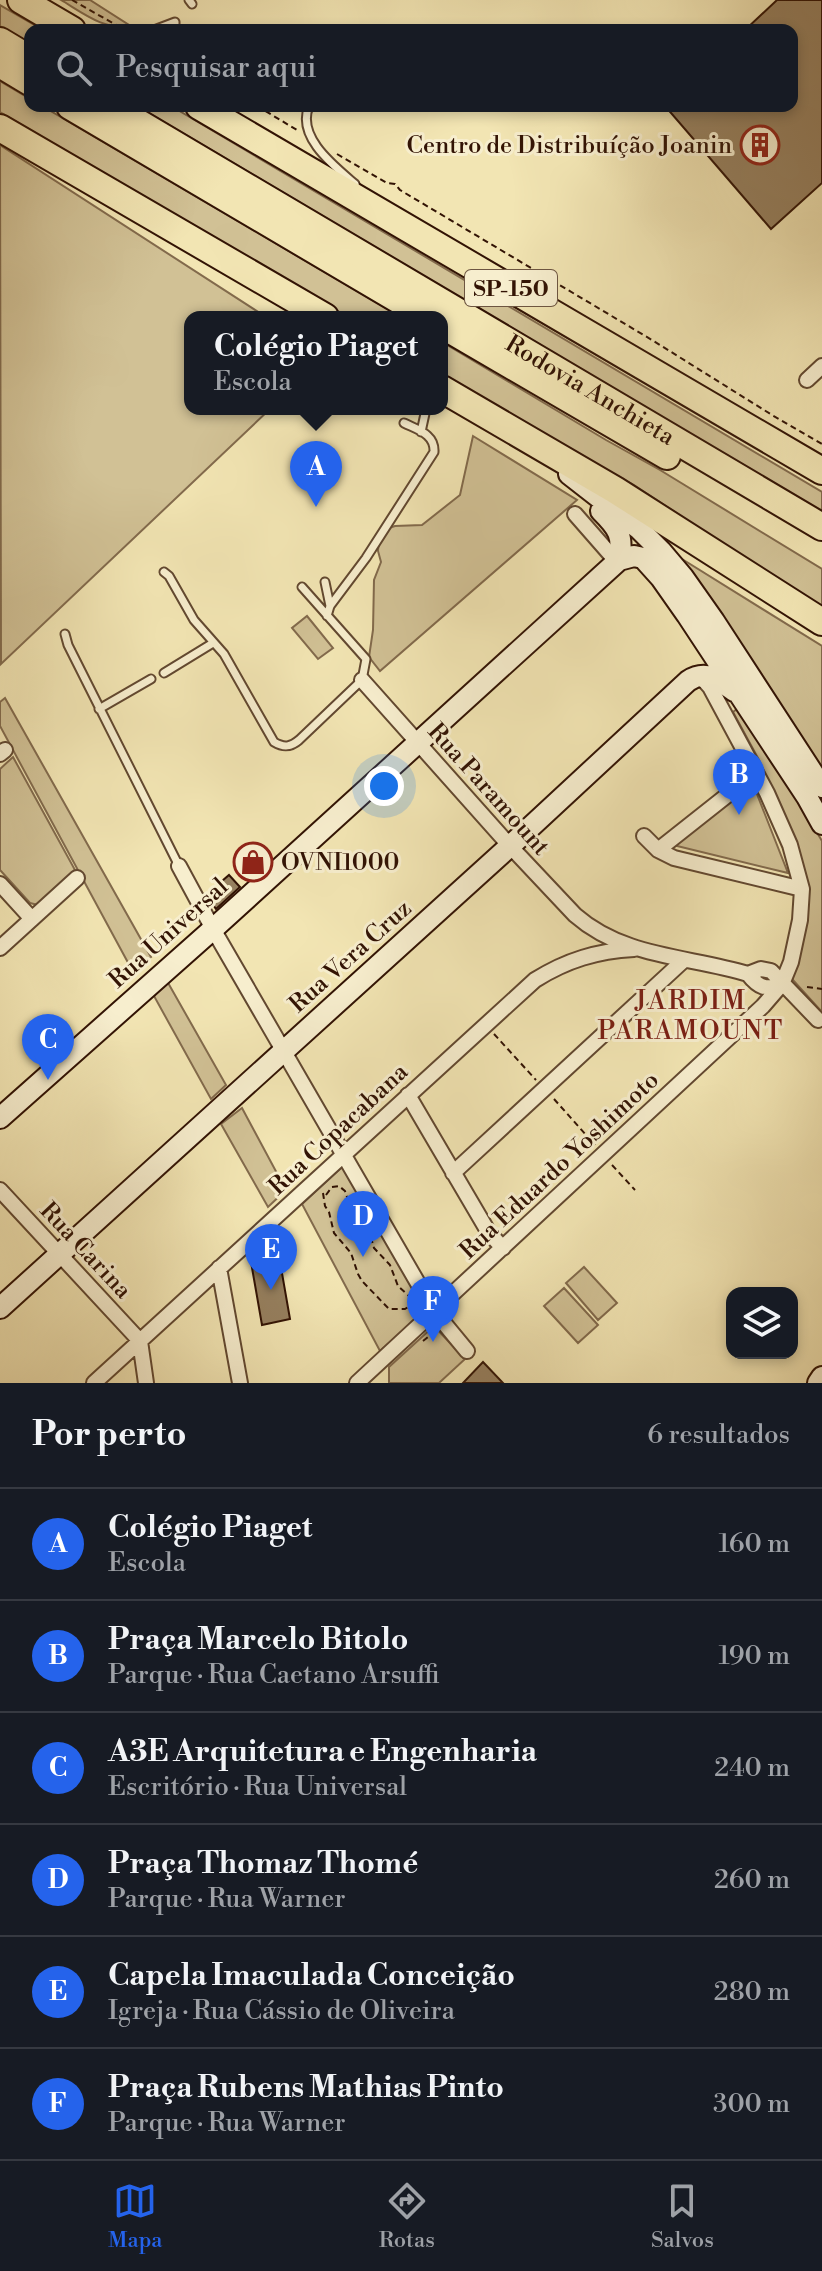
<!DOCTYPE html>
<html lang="pt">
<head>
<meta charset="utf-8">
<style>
	body { margin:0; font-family:"Libre Bodoni",serif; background:#242831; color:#f1f3f6 }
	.controls { position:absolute; right:24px; bottom:24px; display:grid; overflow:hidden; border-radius:16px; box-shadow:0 4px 12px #0003 }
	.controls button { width:72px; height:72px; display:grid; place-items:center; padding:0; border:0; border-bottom:2px solid #363941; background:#171b24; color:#f1f3f6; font:40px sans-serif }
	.you { position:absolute; left:384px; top:786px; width:28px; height:28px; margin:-20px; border:6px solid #fff; border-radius:50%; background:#1a73e8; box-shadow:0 0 0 12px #1a73e833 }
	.badge { display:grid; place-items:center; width:52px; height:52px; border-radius:50%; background:#2563eb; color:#fff; font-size:26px; font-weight:700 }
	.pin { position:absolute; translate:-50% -66px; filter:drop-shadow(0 2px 4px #0008) }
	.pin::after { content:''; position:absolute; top:42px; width:28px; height:24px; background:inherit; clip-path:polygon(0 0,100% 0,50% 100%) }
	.popup { position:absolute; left:184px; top:311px; width:264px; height:104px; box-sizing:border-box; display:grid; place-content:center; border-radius:16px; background:#171b24; filter:drop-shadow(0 2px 6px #0005); font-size:26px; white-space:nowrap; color:#9ea1a6 }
	.popup b { font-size:30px; color:#f1f3f6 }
	.popup::after { content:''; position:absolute; left:50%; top:100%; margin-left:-16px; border:16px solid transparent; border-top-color:#171b24 }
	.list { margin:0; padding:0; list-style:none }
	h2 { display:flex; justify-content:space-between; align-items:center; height:104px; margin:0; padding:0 32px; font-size:34px }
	h2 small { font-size:26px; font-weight:400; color:#9ea1a6 }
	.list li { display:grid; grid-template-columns:52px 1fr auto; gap:24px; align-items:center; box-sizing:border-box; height:112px; padding:0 32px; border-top:2px solid #363941 }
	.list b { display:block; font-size:30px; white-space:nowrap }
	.list p { margin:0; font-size:26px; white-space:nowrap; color:#9ea1a6 }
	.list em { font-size:26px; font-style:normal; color:#9ea1a6 }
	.icon { flex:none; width:44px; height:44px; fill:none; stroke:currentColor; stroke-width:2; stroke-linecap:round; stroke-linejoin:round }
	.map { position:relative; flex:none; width:822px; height:1383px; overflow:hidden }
	.search { position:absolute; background:#171b24; box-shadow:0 4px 12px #0003; left:24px; right:24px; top:24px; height:88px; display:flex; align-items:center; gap:20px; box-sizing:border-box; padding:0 28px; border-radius:16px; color:#9ea1a6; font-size:30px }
	.sheet { height:776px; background:#171b24 }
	nav { display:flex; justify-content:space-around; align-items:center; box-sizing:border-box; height:112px; border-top:2px solid #363941; background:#171b24; font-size:22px; color:#9ea1a6 }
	nav a { display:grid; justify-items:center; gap:4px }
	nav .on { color:#2563eb }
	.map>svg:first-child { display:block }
	.green { fill:#d1c195; stroke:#826a4c; stroke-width:2 }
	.building { fill:#96805f; stroke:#321304; stroke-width:2 }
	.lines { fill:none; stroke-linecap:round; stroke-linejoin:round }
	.lane-casing { stroke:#624830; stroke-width:11 }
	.street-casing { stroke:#624830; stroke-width:18 }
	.secondary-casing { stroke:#321304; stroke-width:24 }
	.highway-casing { stroke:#321304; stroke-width:30 }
	.path { stroke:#321304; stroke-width:2; stroke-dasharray:6 4; stroke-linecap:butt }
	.lane { stroke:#f7eece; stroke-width:7 }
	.street { stroke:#f7eece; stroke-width:14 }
	.secondary { stroke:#f7eece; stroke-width:20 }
	.highway { stroke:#f2e5b3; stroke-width:26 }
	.labels { text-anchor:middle; stroke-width:6; stroke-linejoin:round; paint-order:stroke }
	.shield { fill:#f7eece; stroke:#6d5541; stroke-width:2 }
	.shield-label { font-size:22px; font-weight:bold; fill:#321304 }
	.poi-label { font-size:24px; fill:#321304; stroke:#f7eece; text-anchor:end }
	.street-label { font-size:24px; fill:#321304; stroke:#f7eece }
	.neighbourhood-label { font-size:26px; letter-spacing:2px; fill:#7a1f14; stroke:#f7eece }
</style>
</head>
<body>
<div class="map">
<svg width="822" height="1383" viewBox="0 0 822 1383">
	<rect width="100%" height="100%" fill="#f2e5b3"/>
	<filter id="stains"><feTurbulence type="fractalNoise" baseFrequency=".0025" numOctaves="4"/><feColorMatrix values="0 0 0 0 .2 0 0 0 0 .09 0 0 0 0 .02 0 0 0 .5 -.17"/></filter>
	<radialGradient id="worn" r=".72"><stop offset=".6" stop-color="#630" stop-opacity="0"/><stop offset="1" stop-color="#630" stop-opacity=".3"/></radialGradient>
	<path class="green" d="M61,0H90L129,25C106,32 80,11 61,0Z
		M0,5L43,30H30V43L0,26Z
		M0,81L30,99V106H42L401,317H348L0,112Z
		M137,106H171L822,492V512Z
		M0,145L266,317H190V409H270L1,664Z
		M442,342L606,440L660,470L822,569V610L634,485L491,406L442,375Z
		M473,436L577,500L380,671L369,657L373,630L374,580L381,562L378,551L380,531L395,526L422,525L460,495Z
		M682,559L822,646V777Z
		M307,616L333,648L318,659L292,628Z
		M5,698L151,957L132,970L0,726V702Z
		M737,709L787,782L822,841V1012L792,979L796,953L807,912L779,806L759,760L733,712Z
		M13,757L75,870L38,905L30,903L0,870V769Z
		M753,784L788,873L673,845Z
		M167,981L226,1085L211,1099L154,996Z
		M242,1108L286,1190L268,1207L221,1124Z
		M343,1166L426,1310L380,1351L302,1204Z
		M584,1267L617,1303L598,1320L566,1283Z
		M564,1288L598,1325L578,1343L544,1306Z
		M434,1326L465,1359L439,1383H389V1367Z"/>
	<path class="building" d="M777,0H822V183L771,229L665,106H792V30H745Z
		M229,875L240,887L216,909L206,895Z
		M279,1256L290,1319L262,1325L251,1262Z
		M483,1362L503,1383H463Z"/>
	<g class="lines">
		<defs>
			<path id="lane" d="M189,0L192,4
				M154,30L175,22V30
				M309,106C296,137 334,166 355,184
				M421,432L426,409
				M164,572L169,576L194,620L224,654L274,742C284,748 291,747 299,740L362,680L366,659L302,587
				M325,582L330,606
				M327,616L330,606L366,558L434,452C435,434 418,430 404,423
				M65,634L68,645L179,866
				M164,673L213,643
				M99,709L151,679"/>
			<path id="street" d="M807,380L822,366
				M575,514L617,562
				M362,680L510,846L575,915C624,958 689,956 748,974C758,987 766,991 782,984
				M0,754L5,750
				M644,836L658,850L674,858L802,889
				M658,850L749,778
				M179,866L213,929L434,1311L467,1351
				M0,884L32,919
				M0,948L77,878
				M748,974L761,969L771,971L818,1020
				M408,1095L489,1233L503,1248
				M453,1173L684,960
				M0,1190L140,1341L146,1383
				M219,1268L240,1383
				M434,1311L763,1006L782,984L791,962L800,920L802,889L790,845L767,793L710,687L700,676
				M94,1383L535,980C567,960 597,951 634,949
				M357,1383L426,1319"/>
			<path id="secondary" d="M569,474L638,528L661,551L683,577L714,621L822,787
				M601,511C618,528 624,536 619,560
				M0,1118L213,929L619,560L634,556L643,558L661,578L687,615L807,797L822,824
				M0,1308L510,846L688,681C706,669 719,680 734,691
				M818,1383L822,1377"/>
			<g id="highway">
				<path d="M21,0L72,30"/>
				<path d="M0,41L30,59"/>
				<path d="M0,64L30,82"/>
				<path d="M70,106L428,317"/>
				<path id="s1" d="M110,106L822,527"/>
				<path d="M199,106L822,471"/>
				<path d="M0,128L325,317"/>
				<path d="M442,325L667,456"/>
				<path d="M442,389L615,490L822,622"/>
			</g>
		</defs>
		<use href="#lane" class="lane-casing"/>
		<use href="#street" class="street-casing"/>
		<use href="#secondary" class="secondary-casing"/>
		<use href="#highway" class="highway-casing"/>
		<path class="path" d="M72,0L125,30
			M257,106L297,130
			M337,154L387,183L395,184L400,190L652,340L772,415L822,444
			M807,987L822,989
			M494,1034L536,1080
			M554,1099L595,1145
			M612,1165L635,1190
			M323,1193L325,1206L329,1212L334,1233L351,1253L358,1274L362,1281L389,1309H405L414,1303
			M326,1195L332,1187L339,1186L345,1191L352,1212L367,1224L374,1248L390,1265L398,1286L409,1296
			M423,1341L433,1333"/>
		<use href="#lane" class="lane"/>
		<use href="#street" class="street"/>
		<use href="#secondary" class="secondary"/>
		<use href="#highway" class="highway"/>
	</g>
	<defs>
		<symbol id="building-ring" viewBox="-11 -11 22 22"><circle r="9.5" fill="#f7eece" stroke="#8f2418" stroke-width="1.5"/><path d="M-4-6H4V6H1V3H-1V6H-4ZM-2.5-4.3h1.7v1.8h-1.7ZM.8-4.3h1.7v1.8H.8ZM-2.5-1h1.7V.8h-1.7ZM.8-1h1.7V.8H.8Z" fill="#8f2418"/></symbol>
		<symbol id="shop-ring" viewBox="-11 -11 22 22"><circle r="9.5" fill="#f7eece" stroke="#8f2418" stroke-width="1.5"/><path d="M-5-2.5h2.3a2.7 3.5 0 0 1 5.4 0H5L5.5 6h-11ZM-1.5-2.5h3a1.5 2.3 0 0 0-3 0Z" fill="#8f2418"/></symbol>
	</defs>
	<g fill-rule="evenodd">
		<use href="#building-ring" x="738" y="123" width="44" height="44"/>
		<use href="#shop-ring" x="231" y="840" width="44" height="44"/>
	</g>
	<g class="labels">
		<rect class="shield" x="465" y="270" width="92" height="36" rx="6"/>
		<g class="shield-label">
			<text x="511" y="296">SP-150</text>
		</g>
		<g class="poi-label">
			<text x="732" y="153">Centro de Distribuíção Joanin</text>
			<text x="281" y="870" text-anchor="start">OVNI1000</text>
		</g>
		<g class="street-label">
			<text dy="8" stroke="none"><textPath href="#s1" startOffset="558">Rodovia Anchieta</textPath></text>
			<text transform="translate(489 789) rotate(48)" y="8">Rua Paramount</text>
			<text transform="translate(168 933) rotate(-42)" y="8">Rua Universal</text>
			<text transform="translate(350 956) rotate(-42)" y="8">Rua Vera Cruz</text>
			<text transform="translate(338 1129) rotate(-43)" y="8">Rua Copacabana</text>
			<text transform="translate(559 1165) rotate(-43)" y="8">Rua Eduardo Yoshimoto</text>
			<text transform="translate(86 1250) rotate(47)" y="8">Rua Carina</text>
		</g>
		<g class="neighbourhood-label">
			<text x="691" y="1009">JARDIM<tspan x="691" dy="30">PARAMOUNT</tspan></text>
		</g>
	</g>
	<rect width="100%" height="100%" filter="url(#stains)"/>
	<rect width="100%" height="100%" fill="url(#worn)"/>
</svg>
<div class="controls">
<button><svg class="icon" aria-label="layers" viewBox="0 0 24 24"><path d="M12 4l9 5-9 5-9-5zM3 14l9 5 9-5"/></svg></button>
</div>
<div class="you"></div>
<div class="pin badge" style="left:316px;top:507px">A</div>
<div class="popup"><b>Colégio Piaget</b>Escola</div>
<div class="pin badge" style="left:739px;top:815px">B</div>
<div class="pin badge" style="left:48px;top:1080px">C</div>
<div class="pin badge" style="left:363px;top:1257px">D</div>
<div class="pin badge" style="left:271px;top:1290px">E</div>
<div class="pin badge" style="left:433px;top:1342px">F</div>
<div class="search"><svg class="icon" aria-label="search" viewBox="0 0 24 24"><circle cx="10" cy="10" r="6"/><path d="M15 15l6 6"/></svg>Pesquisar aqui</div>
</div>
<section class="sheet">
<h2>Por perto<small>6 resultados</small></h2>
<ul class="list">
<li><span class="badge">A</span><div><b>Colégio Piaget</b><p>Escola</p></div><em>160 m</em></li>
<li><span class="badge">B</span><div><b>Praça Marcelo Bitolo</b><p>Parque · Rua Caetano Arsuffi</p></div><em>190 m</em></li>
<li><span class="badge">C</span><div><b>A3E Arquitetura e Engenharia</b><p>Escritório · Rua Universal</p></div><em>240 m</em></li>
<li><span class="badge">D</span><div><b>Praça Thomaz Thomé</b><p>Parque · Rua Warner</p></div><em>260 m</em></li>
<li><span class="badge">E</span><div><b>Capela Imaculada Conceição</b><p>Igreja · Rua Cássio de Oliveira</p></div><em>280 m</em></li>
<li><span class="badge">F</span><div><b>Praça Rubens Mathias Pinto</b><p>Parque · Rua Warner</p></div><em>300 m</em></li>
</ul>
</section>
<nav>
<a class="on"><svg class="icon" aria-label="map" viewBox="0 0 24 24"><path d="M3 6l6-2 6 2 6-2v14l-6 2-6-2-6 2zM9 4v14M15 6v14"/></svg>Mapa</a>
<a><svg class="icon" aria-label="directions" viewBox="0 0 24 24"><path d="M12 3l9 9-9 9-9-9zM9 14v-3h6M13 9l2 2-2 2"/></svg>Rotas</a>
<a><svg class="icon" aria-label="saved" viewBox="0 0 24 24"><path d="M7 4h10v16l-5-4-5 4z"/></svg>Salvos</a>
</nav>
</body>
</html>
